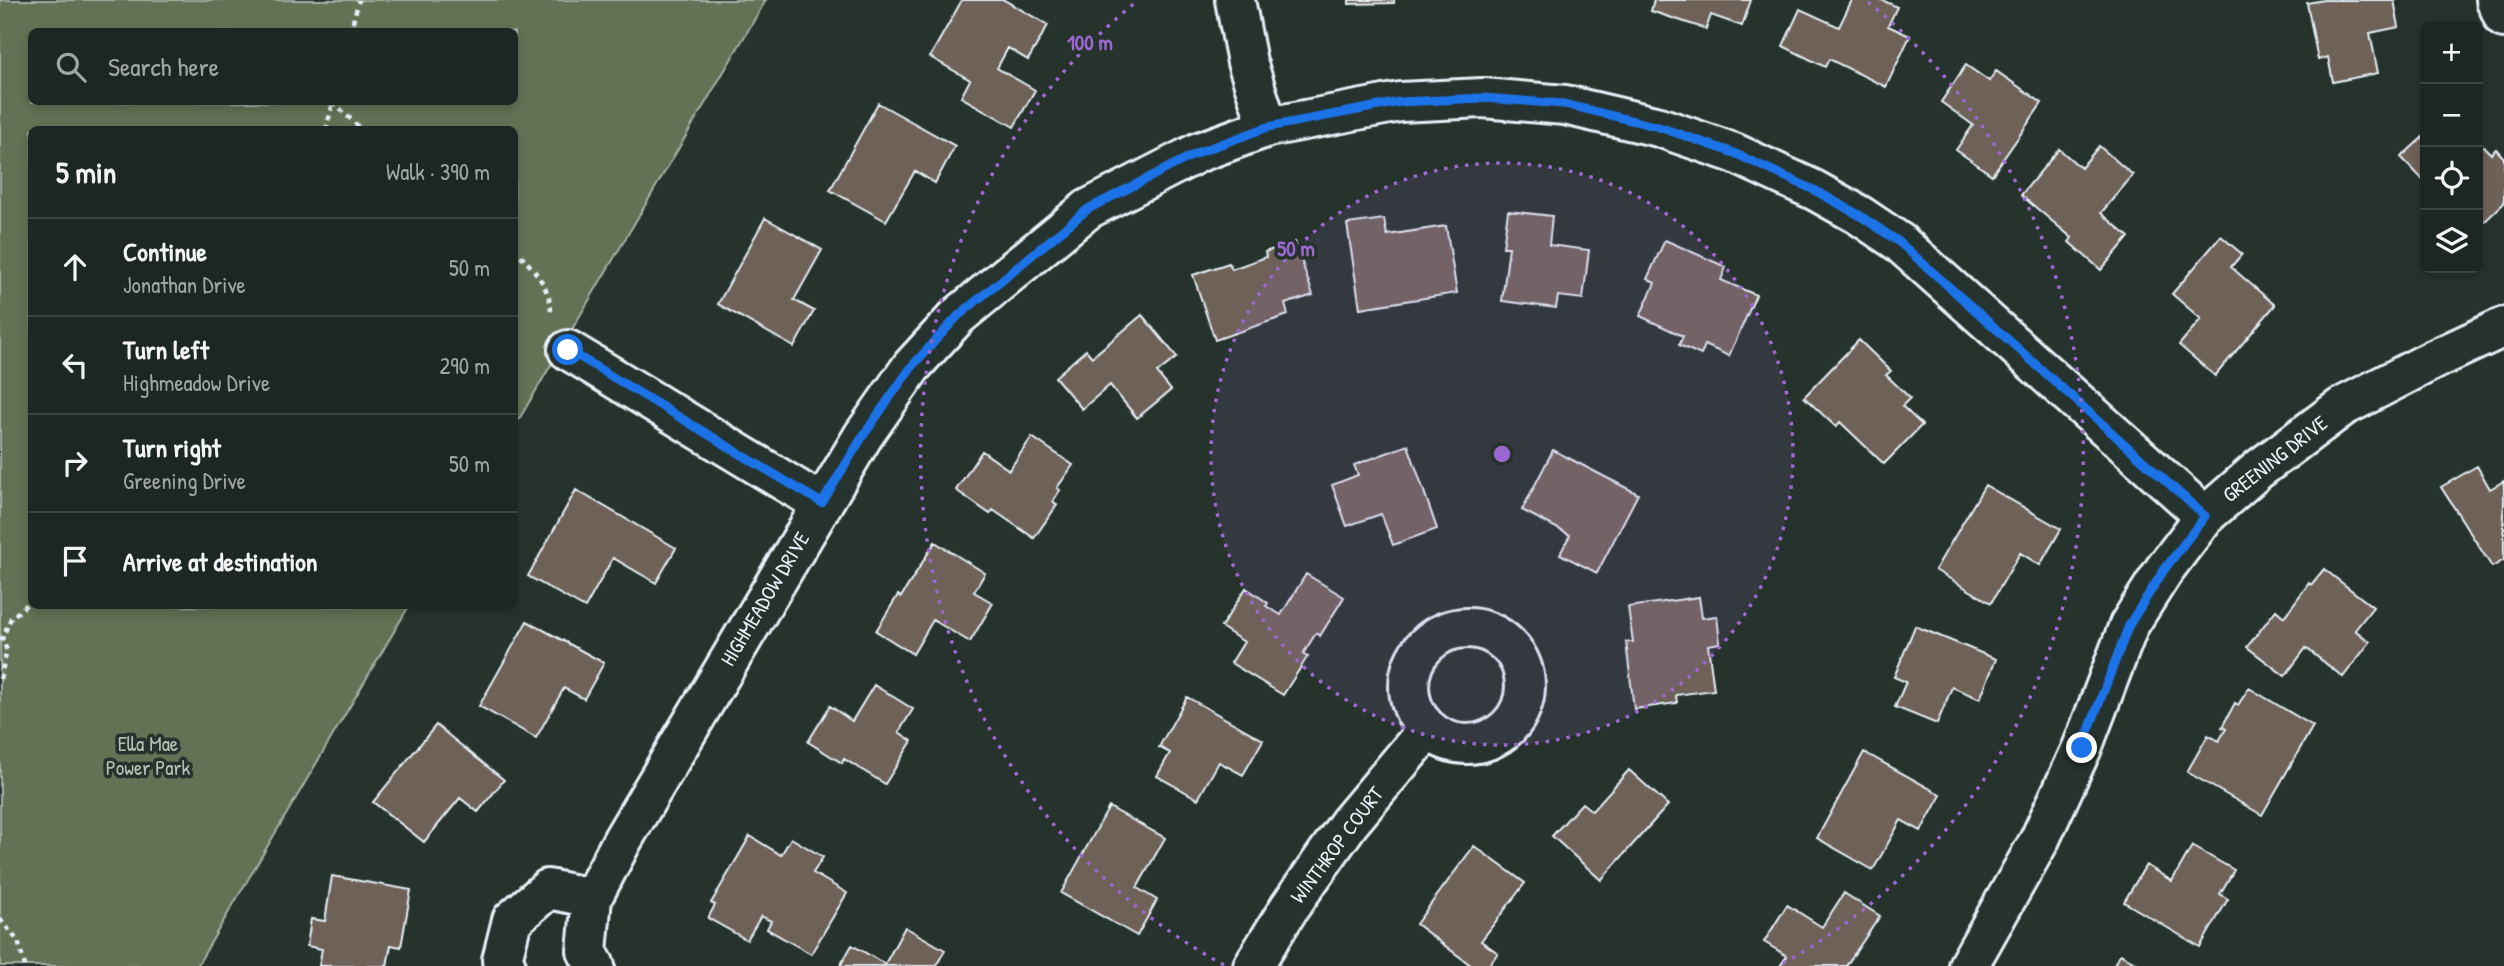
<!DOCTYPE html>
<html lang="en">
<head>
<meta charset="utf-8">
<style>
	body { margin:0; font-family:"Patrick Hand",sans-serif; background:#252e2a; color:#f1f3f6 }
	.controls { position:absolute; right:21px; top:21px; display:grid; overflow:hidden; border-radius:10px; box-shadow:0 4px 10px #0003 }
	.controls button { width:63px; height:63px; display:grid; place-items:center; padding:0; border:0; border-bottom:2px solid #3a4340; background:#1c2622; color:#f1f3f6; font:35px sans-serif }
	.stop { position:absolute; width:21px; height:21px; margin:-16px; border:5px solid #1a73e8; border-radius:50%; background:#fff }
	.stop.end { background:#1a73e8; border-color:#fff; box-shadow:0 2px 7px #0008 }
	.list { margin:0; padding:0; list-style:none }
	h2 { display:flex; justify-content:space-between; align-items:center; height:91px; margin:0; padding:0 28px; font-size:30px }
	h2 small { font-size:23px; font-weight:400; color:#a0a5a5 }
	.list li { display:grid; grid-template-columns:46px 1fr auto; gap:21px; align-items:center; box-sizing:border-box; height:98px; padding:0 28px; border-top:2px solid #3a4340 }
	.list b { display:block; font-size:26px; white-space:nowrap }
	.list p { margin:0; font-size:23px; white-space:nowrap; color:#a0a5a5 }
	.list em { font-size:23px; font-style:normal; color:#a0a5a5 }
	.icon { flex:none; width:38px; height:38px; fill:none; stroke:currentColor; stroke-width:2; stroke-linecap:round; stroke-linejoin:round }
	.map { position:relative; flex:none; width:2504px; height:966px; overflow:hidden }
	.search { position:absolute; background:#1c2622; box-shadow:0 4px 10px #0003; left:28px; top:28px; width:490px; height:77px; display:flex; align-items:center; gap:18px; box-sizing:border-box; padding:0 24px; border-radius:10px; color:#a0a5a5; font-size:26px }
	.panel { position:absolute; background:#1c2622; box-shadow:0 4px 10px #0003; left:28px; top:126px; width:490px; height:483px; border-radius:10px }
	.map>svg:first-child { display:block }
	.green { fill:#627254; stroke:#a5b2a6; stroke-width:2; fill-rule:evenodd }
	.building { fill:#6e6259; stroke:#e8f1f8; stroke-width:2 }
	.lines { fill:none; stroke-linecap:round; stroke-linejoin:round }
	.minor-casing { stroke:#e8f1f8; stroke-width:44 }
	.path { stroke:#e8f1f8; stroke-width:4.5; stroke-dasharray:5 5; stroke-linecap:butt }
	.minor { stroke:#26332d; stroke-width:38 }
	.route { stroke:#1a73e8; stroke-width:9 }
	.ring { fill:none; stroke:#9c67d0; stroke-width:3.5; stroke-dasharray:3.5 7 }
	.labels { text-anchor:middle; stroke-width:7; stroke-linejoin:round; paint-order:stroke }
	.street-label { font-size:21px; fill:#e8f1f8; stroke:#26332d }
	.park-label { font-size:21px; fill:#b2beb6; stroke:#26332d }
	.centre { fill:#9c67d0; stroke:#26332d; stroke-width:3.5 }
	.ring-label { font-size:21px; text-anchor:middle; font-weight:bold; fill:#9c67d0; stroke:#26332d; stroke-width:7; stroke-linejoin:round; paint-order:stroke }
</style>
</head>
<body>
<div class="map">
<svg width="2504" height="966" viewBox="0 0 2504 966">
	<rect width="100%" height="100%" fill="#26332d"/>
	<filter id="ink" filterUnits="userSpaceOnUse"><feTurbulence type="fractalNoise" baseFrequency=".0143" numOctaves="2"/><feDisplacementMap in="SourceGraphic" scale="14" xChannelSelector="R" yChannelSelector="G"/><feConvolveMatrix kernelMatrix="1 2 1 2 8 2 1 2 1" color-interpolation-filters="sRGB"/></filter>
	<g filter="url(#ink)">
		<path class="green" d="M0,0H766L515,426L514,130H32V606H409L197,966H0ZM32,32H514V102H32Z"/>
		<path class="building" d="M962,0H1004L1048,25L1028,60L1008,48L997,68L1035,90L1014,127L961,97L970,80L930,57Z
			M1349,0H1394V3L1349,4Z
			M1654,0H1751L1742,26L1711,15L1706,29L1651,11Z
			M1852,0H1882L1897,7L1888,26L1910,36L1886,87L1829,59L1825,67L1783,46L1800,9L1839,27Z
			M2324,0H2394L2399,27L2370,33L2378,73L2333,82L2328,57L2318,60L2307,3Z
			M1966,65L1989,81L1996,71L2042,103L1992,175L1956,150L1973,125L1941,102Z
			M878,103L955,146L935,183L915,171L886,221L830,190Z
			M2425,135V182L2401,157Z
			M2478,141L2491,154L2496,149L2504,158V203L2478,228Z
			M2099,146L2133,175L2101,213L2129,237L2101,270L2069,242L2072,238L2021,195L2059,149L2081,168Z
			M1508,211L1552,216L1549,245L1589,250L1583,299L1558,296L1556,308L1502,301L1509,247H1503Z
			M765,218L822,250L794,300L814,311L794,347L718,304Z
			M1384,219L1387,235L1446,226L1457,293L1360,308L1347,224Z
			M2221,236L2242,254L2231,267L2275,305L2215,376L2179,345L2201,319L2172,294Z
			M1665,240L1726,267L1721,280L1756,295L1729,356L1705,345L1701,355L1679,345L1683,336L1640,316L1655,283L1647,279Z
			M1295,242L1313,295L1285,304L1288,315L1215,340L1193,275L1229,263L1232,269L1266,257L1265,252Z
			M1142,315L1177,357L1157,373L1171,390L1137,418L1110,385L1082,409L1055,377L1086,350L1092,357Z
			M1859,340L1891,371L1886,375L1910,398L1902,406L1922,425L1884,464L1840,422L1836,427L1804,397Z
			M1032,437L1073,465L1057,488L1060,490L1053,501L1057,505L1034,538L993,510L990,514L956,490L982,451L1009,470Z
			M1408,445L1437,529L1393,545L1381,514L1347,526L1332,485L1358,475L1354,465Z
			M1553,450L1638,494L1597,573L1560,554L1570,535L1522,510Z
			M2477,466L2490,489L2504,481V560L2492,567L2441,487Z
			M1985,485L2061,529L2040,565L2020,553L1991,603L1935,570Z
			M576,490L676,548L656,583L613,558L585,608L528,576Z
			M935,542L985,573L974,592L993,603L970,642L933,620L913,654L876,631L898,595L901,597Z
			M2324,569L2373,607L2355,630L2370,642L2343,677L2306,648L2285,676L2247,647L2276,610L2284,617L2309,583L2311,585Z
			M1306,574L1344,597L1320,636L1316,633L1303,654L1308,656L1283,695L1231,663L1244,642L1221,627L1246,588L1268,603L1266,606L1281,615Z
			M1699,597L1702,618L1717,616L1720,643L1708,645L1714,690L1676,695L1677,703L1634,709L1626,642H1633L1628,607Z
			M527,621L604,663L584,699L564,688L536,738L479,706Z
			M1915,626L1996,659L1980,699L1952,687L1937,724L1895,707L1906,682L1894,677Z
			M874,685L913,709L899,732L912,741L885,784L844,759L842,763L808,742L830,706L852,721Z
			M2249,688L2313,726L2262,815L2187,772L2208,735L2219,741L2226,729L2222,727L2235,703L2238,705Z
			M1187,697L1263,740L1243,775L1219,762L1198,799L1157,776L1170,753L1159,747Z
			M436,725L504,780L478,812L460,798L424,842L373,802Z
			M1864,752L1941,795L1921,831L1901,820L1873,870L1817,838Z
			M1629,770L1668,805L1601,880L1552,836L1582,803L1592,811Z
			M1109,807L1165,838L1137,888L1157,900L1137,936L1061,893Z
			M750,836L781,855L791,838L823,857L813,873L847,893L811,954L767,929L771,921L761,916L747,940L708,918L715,905L711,903Z
			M1474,846L1525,883L1481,941L1498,953L1488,966H1472L1416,924Z
			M2192,846L2234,870L2220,894L2228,899L2200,947L2124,902L2146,865L2172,881Z
			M332,876L411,890L401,947L391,945L387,966H319L322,949L307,946L311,919L325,921Z
			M1844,893L1880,916L1846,966H1780L1787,956L1764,942L1787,905L1822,927Z
			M905,927L945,950L936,966H840L852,945L885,964Z
			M2120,954L2142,966H2113Z"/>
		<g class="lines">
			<defs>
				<path id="minor" d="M1235,0L1247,62L1268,127
					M2496,0L2504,18
					M568,350L822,504
					M1409 686a58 58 0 1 1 116 0a58 58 0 1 1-116 0Z
					M506,966L502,960L512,920L548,889L592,898
					M595,966L587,951L592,898L623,839L863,436L912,366L958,316L1088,209L1199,152L1268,127L1400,102L1483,98L1565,105L1659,127L1734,153L1814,190L1859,215L1899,242L2205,516
					M1253,966L1289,908L1349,823L1428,729
					M1968,966L2039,841L2082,748L2129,625L2164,570L2205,516L2259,469L2342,407L2431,361L2504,327"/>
			</defs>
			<use href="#minor" class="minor-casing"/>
			<path class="path" d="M350,32L359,0
				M333,102L362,130
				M326,130L333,102
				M514,248C532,267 552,288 551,315
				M0,679L7,650L2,639L11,618L32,600
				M0,919L18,941L25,966"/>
			<use href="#minor" class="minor"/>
		</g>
	</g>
	<g class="lines" filter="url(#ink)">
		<path class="route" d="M568,350L822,503L863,436L912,366L958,316L1088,209L1199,152L1268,127L1400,102L1483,98L1564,104L1659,127L1734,153L1814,190L1859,215L1899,242L2205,516L2164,570L2129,625L2082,748"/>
	</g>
	<circle cx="1502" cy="454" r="291" fill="#9c67d0" fill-opacity=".12"/>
	<g class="ring">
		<circle cx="1502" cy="454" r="291"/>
		<path d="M1224 965A582 582 0 0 1 1136 2M1868 2A582 582 0 0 1 1780 965"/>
	</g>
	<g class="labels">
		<g class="street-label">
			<text transform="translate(2275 459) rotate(-38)" y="7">GREENING DRIVE</text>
			<text transform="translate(765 599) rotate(-59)" y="7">HIGHMEADOW DRIVE</text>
			<text transform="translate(1337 845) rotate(-53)" y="7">WINTHROP COURT</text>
		</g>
		<g class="park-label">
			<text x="148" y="751">Ella Mae<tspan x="148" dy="24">Power Park</tspan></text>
		</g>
	</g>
	<circle cx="1502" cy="454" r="10" class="centre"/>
	<g class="ring-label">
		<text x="1090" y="50">100 m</text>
		<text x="1296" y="256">50 m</text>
	</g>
</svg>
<div class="controls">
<button>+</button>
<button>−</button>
<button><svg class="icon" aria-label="locate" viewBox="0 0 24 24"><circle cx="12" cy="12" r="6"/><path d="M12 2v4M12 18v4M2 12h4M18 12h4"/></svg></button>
<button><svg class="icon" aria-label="layers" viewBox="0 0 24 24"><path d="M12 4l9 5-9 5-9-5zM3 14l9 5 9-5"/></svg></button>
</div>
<div class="stop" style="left:568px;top:350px"></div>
<div class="stop end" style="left:2082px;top:748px"></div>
<div class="search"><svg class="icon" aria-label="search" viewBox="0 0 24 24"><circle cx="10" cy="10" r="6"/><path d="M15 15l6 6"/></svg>Search here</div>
<section class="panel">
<h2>5 min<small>Walk · 390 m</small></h2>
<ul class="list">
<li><svg class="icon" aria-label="ahead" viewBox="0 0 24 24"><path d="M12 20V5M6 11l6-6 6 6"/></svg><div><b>Continue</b><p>Jonathan Drive</p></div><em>50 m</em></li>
<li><svg class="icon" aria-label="left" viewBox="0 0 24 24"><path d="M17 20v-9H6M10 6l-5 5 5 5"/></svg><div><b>Turn left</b><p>Highmeadow Drive</p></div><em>290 m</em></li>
<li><svg class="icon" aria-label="right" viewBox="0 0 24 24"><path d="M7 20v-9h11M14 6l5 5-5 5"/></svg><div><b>Turn right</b><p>Greening Drive</p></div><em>50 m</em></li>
<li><svg class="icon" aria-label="arrive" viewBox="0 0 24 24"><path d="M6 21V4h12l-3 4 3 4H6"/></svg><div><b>Arrive at destination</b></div></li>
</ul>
</section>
</div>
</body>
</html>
